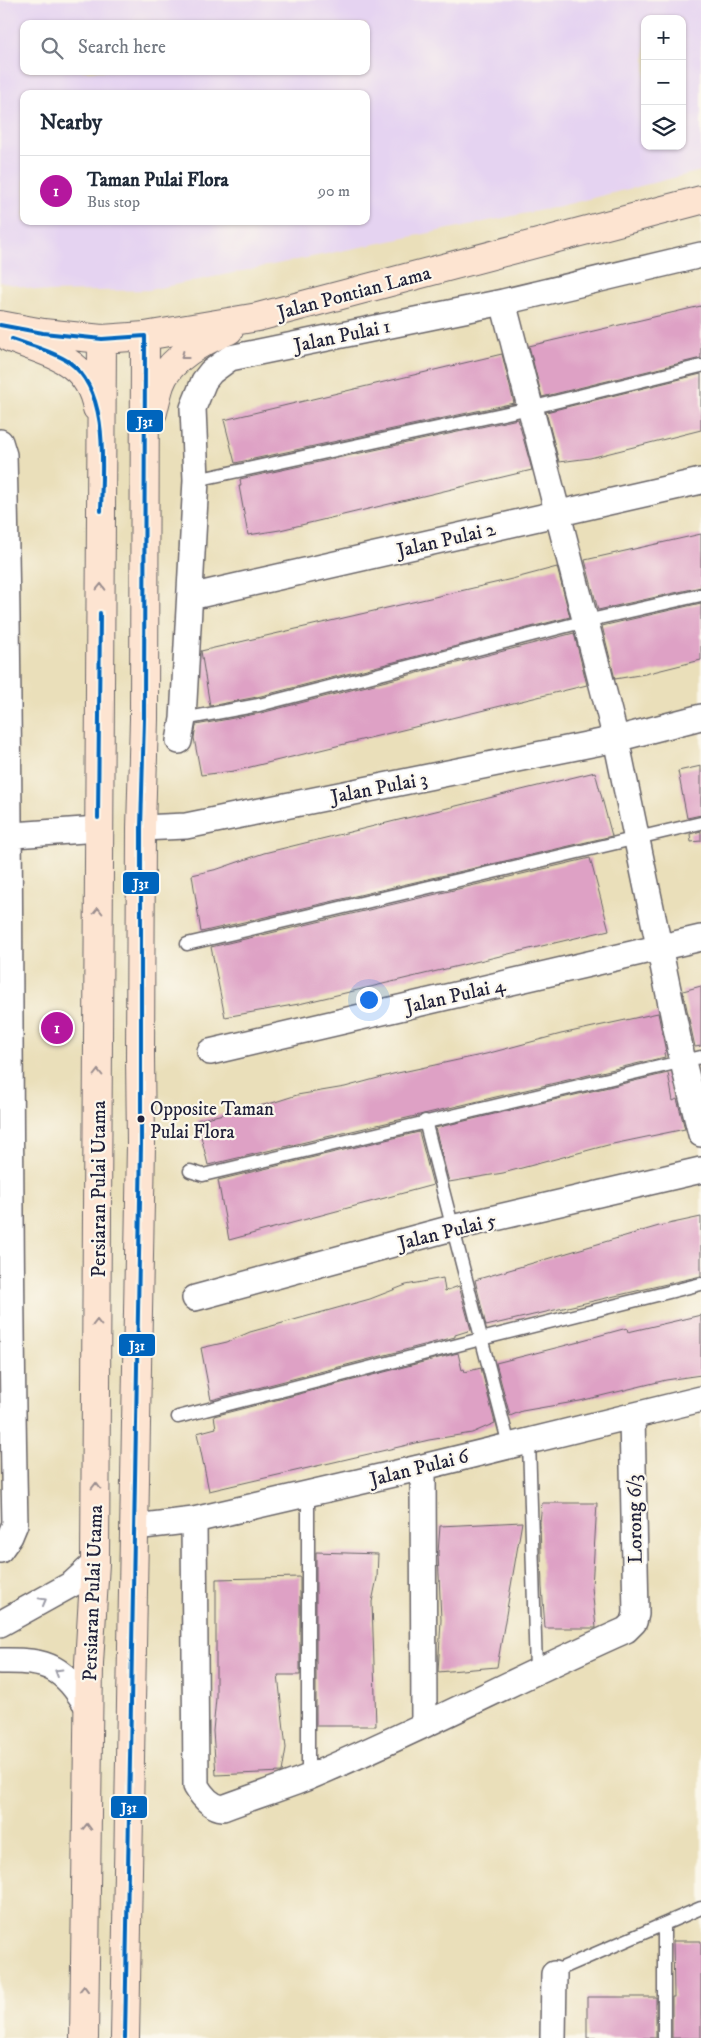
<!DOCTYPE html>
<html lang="en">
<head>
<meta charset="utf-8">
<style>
	body { margin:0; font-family:"IM FELL DW Pica",serif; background:#f6f6f7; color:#1f2937 }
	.controls { position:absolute; right:15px; top:15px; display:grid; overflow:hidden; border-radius:10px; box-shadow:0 1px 4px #0004 }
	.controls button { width:45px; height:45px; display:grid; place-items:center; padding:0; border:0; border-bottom:1px solid #e0e1e3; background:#fff; color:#1f2937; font:25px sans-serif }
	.you { position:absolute; left:368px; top:999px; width:18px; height:18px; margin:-12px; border:4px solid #fff; border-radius:50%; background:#1a73e8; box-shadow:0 0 0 8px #1a73e833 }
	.badge { display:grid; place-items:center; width:32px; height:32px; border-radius:50%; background:#b5179e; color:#fff; font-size:16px; font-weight:700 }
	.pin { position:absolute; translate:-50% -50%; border:2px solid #fff; box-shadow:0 1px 5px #0006 }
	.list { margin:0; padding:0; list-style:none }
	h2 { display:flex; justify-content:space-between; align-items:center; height:65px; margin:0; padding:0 20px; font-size:21px }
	h2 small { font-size:16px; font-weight:400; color:#747a83 }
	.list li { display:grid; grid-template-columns:32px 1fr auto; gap:15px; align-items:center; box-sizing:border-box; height:70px; padding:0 20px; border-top:1px solid #e0e1e3 }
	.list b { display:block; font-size:19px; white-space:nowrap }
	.list p { margin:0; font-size:16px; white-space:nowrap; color:#747a83 }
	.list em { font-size:16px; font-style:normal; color:#747a83 }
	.icon { flex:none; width:28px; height:28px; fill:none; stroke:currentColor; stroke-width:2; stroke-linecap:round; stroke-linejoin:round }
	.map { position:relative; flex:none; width:701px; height:2038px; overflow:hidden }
	.search { position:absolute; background:#fff; box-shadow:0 1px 4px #0004; left:20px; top:20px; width:350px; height:55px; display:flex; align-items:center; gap:12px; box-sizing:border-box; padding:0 18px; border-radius:10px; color:#747a83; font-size:19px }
	.panel { position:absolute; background:#fff; box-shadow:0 1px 4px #0004; left:20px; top:90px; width:350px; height:135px; border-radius:10px }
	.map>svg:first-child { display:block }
	.built { fill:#e5d3f1; fill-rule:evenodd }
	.building { fill:#dea1c5 }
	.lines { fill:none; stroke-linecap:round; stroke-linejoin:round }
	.lane-casing { stroke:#686467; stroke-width:15 }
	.street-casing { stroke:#686467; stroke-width:28 }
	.secondary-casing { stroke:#686467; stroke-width:30 }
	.lane { stroke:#fff; stroke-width:12 }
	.street { stroke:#fff; stroke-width:25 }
	.secondary { stroke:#fde4d1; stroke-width:28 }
	.bus-1-casing { stroke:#fbf7ec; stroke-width:8 }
	.bus-1 { stroke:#0065bd; stroke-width:4 }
	.oneway { stroke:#9a8d8e }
	.oneway2 { stroke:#9c9ca7 }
	.bus-dot { fill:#22223b; stroke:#fbf7ec; stroke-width:2 }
	.labels { text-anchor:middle; stroke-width:4.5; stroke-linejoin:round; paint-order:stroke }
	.bus-label { font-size:19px; fill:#22223b; stroke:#fbf7ec; text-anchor:start }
	.street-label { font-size:20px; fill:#22223b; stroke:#fbf7ec }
	.line-badge { stroke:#fbf7ec; stroke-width:2 }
	.badge-label { font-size:14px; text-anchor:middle; font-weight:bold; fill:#fff }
</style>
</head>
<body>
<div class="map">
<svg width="701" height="2038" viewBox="0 0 701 2038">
	<rect width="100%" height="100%" fill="#fbf7ec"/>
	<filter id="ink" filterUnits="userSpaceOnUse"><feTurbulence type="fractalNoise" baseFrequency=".02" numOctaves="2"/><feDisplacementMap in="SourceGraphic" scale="10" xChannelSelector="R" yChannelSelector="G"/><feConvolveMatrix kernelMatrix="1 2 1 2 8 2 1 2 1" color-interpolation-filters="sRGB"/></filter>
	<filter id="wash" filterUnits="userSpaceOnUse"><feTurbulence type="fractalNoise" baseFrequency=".0096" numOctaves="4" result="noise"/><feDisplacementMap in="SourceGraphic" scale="20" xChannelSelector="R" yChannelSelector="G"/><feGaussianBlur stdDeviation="1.12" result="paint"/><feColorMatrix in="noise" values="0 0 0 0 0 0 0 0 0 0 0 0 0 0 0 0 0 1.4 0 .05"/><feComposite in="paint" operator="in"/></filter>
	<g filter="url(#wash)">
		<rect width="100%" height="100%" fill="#eadfba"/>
		<path class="built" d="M0,0H701V171L552,208L149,290L47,292L0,282ZM645,19H682V146H645ZM24,24H366V71H24ZM24,94H366V221H24Z"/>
		<g id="blocks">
			<path class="building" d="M701,306V358L542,397L529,346Z
				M502,354L514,403L235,463L224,420Z
				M701,374V430L590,458L559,462L546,412Z
				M518,419L532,470L280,530L248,535L239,486H241L240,479Z
				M701,534V587L598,610L585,560Z
				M557,567L570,617L257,697L210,706L201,651L512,579Z
				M701,603V660L645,674L615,679L602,626Z
				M574,633L587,685L234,771L201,775L194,738L196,725L261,713Z
				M701,766V815L687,818L678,771Z
				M595,772L612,836L201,932L192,875L218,869L264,853Z
				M701,831V841L691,842L690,834Z
				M590,858L609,930L299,1004L225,1017L211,947Z
				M701,986V1046L695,1047L683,991Z
				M658,1013L666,1052L664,1053L665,1057L208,1165L197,1120L272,1103L297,1095L345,1087L393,1074L486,1054L561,1034Z
				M668,1073L673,1101L677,1099L685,1129L608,1145L503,1173L449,1182L435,1128Z
				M419,1132L433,1185L229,1240L218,1180Z
				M701,1217V1276L486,1326L475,1280L659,1226Z
				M443,1278L445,1291L459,1286L471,1330L455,1335V1337L211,1400L201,1348L227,1342L250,1332L370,1299L406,1285Z
				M701,1315V1375L666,1380L580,1401L522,1411L510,1416L496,1363L579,1342V1341L627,1328L628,1332Z
				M458,1353L462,1370L464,1369L465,1372L481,1368L495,1423L472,1433L429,1440L209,1491L197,1433L216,1428L214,1416Z
				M542,1503H597L592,1587L596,1628H545L542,1587L540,1522Z
				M522,1522L497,1667L438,1672L441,1620L438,1553L440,1526Z
				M316,1552L378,1554L377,1578L372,1602L376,1726H316Z
				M300,1577V1675H278L286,1748L282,1772L216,1775L213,1731L216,1698V1579Z
				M673,1941H701V2038H672V1997H674Z
				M587,1997H656V2038H587Z"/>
		</g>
	</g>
	<g filter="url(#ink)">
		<use href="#blocks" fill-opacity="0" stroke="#686467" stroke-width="1"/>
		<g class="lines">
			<defs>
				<path id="lane" d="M196,480L530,408L701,366
					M183,719L259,705L586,621L701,595
					M187,944L701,823
					M425,1121L509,1445
					M190,1171L203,1175L701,1057
					M178,1417L481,1339L701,1284
					M529,1441L536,1670
					M308,1494V1777
					M554,1974L560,1969L701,1908
					M664,2038V1925"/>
				<path id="street" d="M503,302L616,739L683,1062L701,1134
					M0,442L4,455C13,812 7,1168 15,1524L10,1536L0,1550
					M190,597L701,481
					M179,741L183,719L196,480L193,408L204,381L211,372L230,358L503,302L701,255
					M141,828L186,826L616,739L701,717
					M0,836L98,829
					M210,1052L701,938
					M195,1298L452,1228L701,1170
					M423,1467L424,1725
					M194,1520L196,1786C202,1796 211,1807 223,1808C252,1797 281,1788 309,1777C416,1732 520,1677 626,1630L634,1622L636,1614L632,1416
					M135,1527L194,1520L423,1467L701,1399
					M0,1624L72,1584L95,1563
					M0,1661C50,1660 63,1667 89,1709
					M553,2038L554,1974"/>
				<path id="secondary" d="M0,325L43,333L102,339L145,336L258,317L701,200
					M10,338C50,354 88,359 97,408
					M153,412C155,404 157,394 160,385C168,359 205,340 229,330
					M84,2038L89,1663L95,1563L102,339
					M125,2038L141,1144L140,1057L141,828L144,719L145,336"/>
			</defs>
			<use href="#lane" class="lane-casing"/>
			<use href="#street" class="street-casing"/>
			<use href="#secondary" class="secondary-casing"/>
			<use href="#lane" class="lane"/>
			<use href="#street" class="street"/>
			<use href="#secondary" class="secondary"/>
			<defs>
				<path id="bus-1" d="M0,325L43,333L102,339L145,336L144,719L141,828V1144L125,2038
					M12,339C31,346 53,351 69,362C110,391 102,467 101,511
					M98,818L100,613"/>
			</defs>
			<use href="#bus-1" class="bus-1-casing"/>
			<use href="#bus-1" class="bus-1"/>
		</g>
		<defs><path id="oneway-chevron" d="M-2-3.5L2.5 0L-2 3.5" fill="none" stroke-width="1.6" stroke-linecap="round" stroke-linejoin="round" transform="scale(1.25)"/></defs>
		<g class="oneway">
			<use href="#oneway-chevron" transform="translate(184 356) rotate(143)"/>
			<use href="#oneway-chevron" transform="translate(101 587) rotate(-89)"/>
			<use href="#oneway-chevron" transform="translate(98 911) rotate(-90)"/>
			<use href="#oneway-chevron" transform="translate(98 1073) rotate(-90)"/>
			<use href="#oneway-chevron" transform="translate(97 1323) rotate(-90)"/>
			<use href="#oneway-chevron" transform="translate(96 1486) rotate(-90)"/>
			<use href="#oneway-chevron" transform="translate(87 1827) rotate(-89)"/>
			<use href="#oneway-chevron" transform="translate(84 1989) rotate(-89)"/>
		</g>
		<g class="oneway2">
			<use href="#oneway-chevron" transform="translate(43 1601) rotate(-29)"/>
			<use href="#oneway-chevron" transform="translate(58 1672) rotate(-149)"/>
		</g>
	</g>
	<circle class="bus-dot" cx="141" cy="1119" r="4.5"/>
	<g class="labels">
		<g class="bus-label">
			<text x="150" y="1115">Opposite Taman<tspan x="150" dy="23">Pulai Flora</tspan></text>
		</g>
		<g class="street-label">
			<text transform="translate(354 292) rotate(-15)" y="7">Jalan Pontian Lama</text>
			<text transform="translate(342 335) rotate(-12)" y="7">Jalan Pulai 1</text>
			<text transform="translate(446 539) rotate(-13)" y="7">Jalan Pulai 2</text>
			<text transform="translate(379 787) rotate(-11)" y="7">Jalan Pulai 3</text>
			<text transform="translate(455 995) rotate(-13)" y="7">Jalan Pulai 4</text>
			<text transform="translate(98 1189) rotate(-90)" y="7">Persiaran Pulai Utama</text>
			<text transform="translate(447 1231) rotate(-14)" y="7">Jalan Pulai 5</text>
			<text transform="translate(419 1467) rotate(-14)" y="7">Jalan Pulai 6</text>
			<text transform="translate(634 1519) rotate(-91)" y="7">Lorong 6/3</text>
			<text transform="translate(92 1593) rotate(-88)" y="7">Persiaran Pulai Utama</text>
		</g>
	</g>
	<g class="line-badge">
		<rect x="126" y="409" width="38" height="24" rx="5" fill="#0065bd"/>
		<rect x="122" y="871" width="38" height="24" rx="5" fill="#0065bd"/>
		<rect x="118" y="1333" width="38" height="24" rx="5" fill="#0065bd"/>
		<rect x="110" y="1795" width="38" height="24" rx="5" fill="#0065bd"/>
	</g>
	<g class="badge-label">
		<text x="145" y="426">J31</text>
		<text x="141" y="888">J31</text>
		<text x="137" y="1350">J31</text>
		<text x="129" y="1812">J31</text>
	</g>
</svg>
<div class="controls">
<button>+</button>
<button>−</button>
<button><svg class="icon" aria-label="layers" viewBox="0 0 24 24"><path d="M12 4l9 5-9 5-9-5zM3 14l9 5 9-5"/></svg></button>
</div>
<div class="you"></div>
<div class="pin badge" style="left:57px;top:1028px">1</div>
<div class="search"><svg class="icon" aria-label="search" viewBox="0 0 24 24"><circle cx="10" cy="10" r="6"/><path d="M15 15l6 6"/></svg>Search here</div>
<section class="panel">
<h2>Nearby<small></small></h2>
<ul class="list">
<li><span class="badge">1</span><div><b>Taman Pulai Flora</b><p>Bus stop</p></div><em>90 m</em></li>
</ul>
</section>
</div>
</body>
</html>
